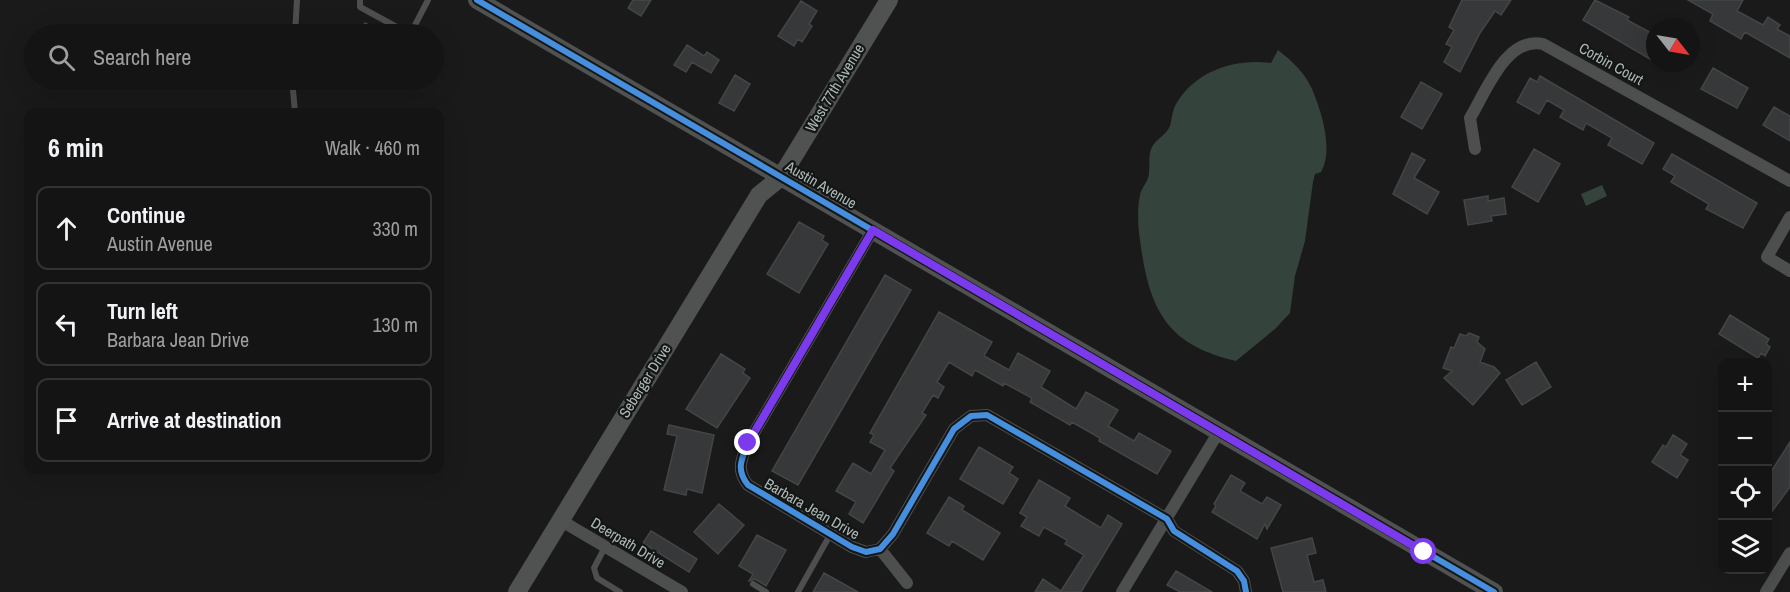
<!DOCTYPE html>
<html lang="en">
<head>
<meta charset="utf-8">
<style>
	body { margin:0; font-family:"Archivo Narrow",sans-serif; background:#212122; color:#f1f3f6 }
	.controls { position:absolute; right:18px; bottom:18px; display:grid; overflow:hidden; border-radius:12px; box-shadow:0 6px 24px #0002 }
	.controls button { width:54px; height:54px; display:grid; place-items:center; padding:0; border:0; border-bottom:2px solid #333334; background:#141414; color:#f1f3f6; font:30px sans-serif }
	.compass { position:absolute; left:1646px; top:18px; width:54px; height:54px; border-radius:50%; background:#141414; box-shadow:0 6px 24px #0002; rotate:121deg }
	.stop { position:absolute; width:18px; height:18px; margin:-14px; border:4px solid #7c3aed; border-radius:50%; background:#fff }
	.stop.end { background:#7c3aed; border-color:#fff; box-shadow:0 2px 6px #0008 }
	.list { margin:0; padding:0; list-style:none }
	h2 { display:flex; justify-content:space-between; align-items:center; height:78px; margin:0; padding:0 24px; font-size:26px }
	h2 small { font-size:20px; font-weight:400; color:#9d9ea0 }
	.list li { display:grid; grid-template-columns:39px 1fr auto; gap:18px; align-items:center; box-sizing:border-box; height:84px; margin:0 12px 12px; padding:0 12px; border:2px solid #333334; border-radius:12px }
	.list b { display:block; font-size:22px; white-space:nowrap }
	.list p { margin:0; font-size:20px; white-space:nowrap; color:#9d9ea0 }
	.list em { font-size:20px; font-style:normal; color:#9d9ea0 }
	.icon { flex:none; width:33px; height:33px; fill:none; stroke:currentColor; stroke-width:2; stroke-linecap:round; stroke-linejoin:round }
	.map { position:relative; flex:none; width:1790px; height:592px; overflow:hidden }
	.search { position:absolute; background:#141414; box-shadow:0 6px 24px #0002; left:24px; top:24px; width:420px; height:66px; display:flex; align-items:center; gap:15px; box-sizing:border-box; padding:0 21px; border-radius:33px; color:#9d9ea0; font-size:22px }
	.panel { position:absolute; background:#141414; box-shadow:0 6px 24px #0002; left:24px; top:108px; width:420px; height:366px; border-radius:12px }
	.map>svg:first-child { display:block }
	.water { fill:#34433c }
	.building { fill:#373839; stroke:#434645; stroke-width:1.5 }
	.lines { fill:none; stroke-linecap:round; stroke-linejoin:round }
	.lane { stroke:#4c4f4e; stroke-width:6 }
	.street { stroke:#4c4f4e; stroke-width:12 }
	.secondary { stroke:#505151; stroke-width:18 }
	.cycleway-casing { stroke:#141616; stroke-width:10 }
	.cycleway { stroke:#468fdf; stroke-width:6 }
	.route { stroke:#7c3aed; stroke-width:8 }
	.labels { text-anchor:middle; stroke-width:4.5; stroke-linejoin:round; paint-order:stroke }
	.street-label { font-size:15px; fill:#adb9b6; stroke:#141616 }
</style>
</head>
<body>
<div class="map">
<svg width="1790" height="592" viewBox="0 0 1790 592">
	<rect width="100%" height="100%" fill="#1a1a1a"/>
	<path class="water" d="M1278,50C1291,60 1305,73 1312,89C1321,110 1334,150 1321,172L1315,174L1313,182L1305,241L1295,276L1290,313L1275,329L1236,361C1173,346 1152,317 1142,254C1139,234 1136,215 1140,195C1141,189 1146,184 1148,178C1151,168 1147,157 1152,147C1156,139 1166,135 1170,126C1172,119 1172,111 1176,104C1195,71 1235,58 1271,63Z
		M1602,185L1607,196L1586,206L1581,194Z"/>
	<path class="building" d="M633,0H651L641,16L628,8Z
		M1462,0H1511L1501,15L1495,11L1480,33L1460,72L1444,62L1452,47L1446,44L1454,30L1449,27Z
		M1595,0L1629,17L1627,20L1655,35V62L1583,20Z
		M1688,0H1743L1737,11L1763,25L1768,17L1780,25L1777,29L1790,36V58L1745,32L1741,39L1710,21L1713,14Z
		M801,1L817,11L809,24L812,26L802,42L798,39L794,46L778,36Z
		M365,23L384,34H358Z
		M687,45L704,56L707,52L719,60L711,73L692,62L686,72L674,65Z
		M1713,68L1748,88L1737,108L1701,89Z
		M735,75L750,84L734,111L719,103Z
		M1540,76L1654,143L1642,164L1608,145L1612,138L1586,123L1583,130L1560,117L1564,110L1547,100L1539,114L1517,102L1530,78L1537,82Z
		M1421,82L1442,94L1422,129L1401,117Z
		M1774,107L1790,116V141L1763,125Z
		M1534,149L1560,164L1538,202L1512,187Z
		M1412,153L1425,160L1414,178L1439,192L1427,214L1393,194Z
		M1672,154L1757,203L1743,228L1706,209L1709,204L1671,182L1675,176L1663,169Z
		M1488,196V201L1504,198L1506,214L1491,216L1492,221L1468,225L1464,200Z
		M799,222L824,236L822,240L828,244L799,293L767,274Z
		M885,275L911,290L798,485L772,471Z
		M939,312L992,342L984,356L1009,370L1018,353L1050,371L1041,387L1076,409L1086,392L1118,410L1108,426L1134,441L1139,433L1171,451L1157,474L1099,441L1100,438L1072,422L1070,425L1030,402L1032,398L1004,383L1003,386L975,370L972,376L949,362L937,382L944,387L938,398L933,395L922,413L926,415L890,468L894,471L863,523L849,514L856,502L836,491L853,463L871,474L885,450L870,442L874,435L870,433Z
		M1730,315L1769,339L1766,344L1770,347L1765,356L1761,353L1758,358L1719,334Z
		M1469,333L1479,337L1477,342L1485,349L1480,362L1494,367L1500,373L1473,405L1444,378L1452,371L1443,368L1451,347L1454,348L1460,334L1466,336Z
		M721,354L745,369L743,373L750,378L717,428L686,409Z
		M1536,362L1551,387L1522,405L1506,380Z
		M669,425L714,435L702,493L687,489L686,495L664,490L677,436L667,434Z
		M1673,435L1687,444L1680,455L1688,460L1677,478L1652,462L1663,445L1666,447Z
		M1790,442V487L1767,518V478Z
		M979,447L1013,467L1009,473L1018,479L1003,504L960,479Z
		M1231,475L1245,483L1240,491L1262,504L1267,497L1281,505L1267,529L1265,524L1257,539L1212,512L1216,506L1214,504Z
		M1039,480L1070,498L1065,506L1101,528L1108,515L1122,524L1081,592H1035L1043,579L1061,591L1084,555L1065,544L1067,540L1044,527L1039,536L1021,526L1027,517L1020,513Z
		M949,497L964,506L962,510L1000,533L983,560L952,541L949,546L927,533Z
		M719,504L744,525L718,554L694,532Z
		M651,531L697,559L689,572L643,543Z
		M757,535L786,550L766,586L755,579L749,581L753,574L739,566Z
		M1312,538L1316,553L1307,555L1314,582L1323,580L1326,592H1283L1271,548Z
		M1176,571L1212,592H1180L1167,585Z
		M824,573L858,592H813Z"/>
	<g class="lines">
		<path class="lane" d="M360,0V7L406,32L414,27L428,0
			M295,34L297,0
			M292,80L295,112
			M605,547L594,568L597,578L620,592
			M753,584L766,592
			M798,592L830,535"/>
		<path class="street" d="M1475,149L1470,118C1486,92 1506,36 1543,44L1790,181
			M1790,217L1767,257L1790,271
			M873,230L748,443C741,460 736,470 748,485L852,547L866,552L880,549L893,534L954,429L971,416L987,415L1167,519L1174,531L1237,571L1244,581L1246,592
			M560,520L682,592
			M880,549L907,583
			M1122,592L1218,433
			M1766,592L1790,553"/>
		<path class="secondary" d="M477,0L1494,592
			M517,592L759,195L781,177L889,0"/>
		<defs>
			<path id="cycleway" d="M477,0L1494,592
				M873,230L748,443C741,460 736,470 748,485L852,547L866,552L880,549L893,534L954,429L971,416L987,415L1167,519L1174,531L1237,571L1244,581L1246,592"/>
		</defs>
		<use href="#cycleway" class="cycleway-casing"/>
		<use href="#cycleway" class="cycleway"/>
	</g>
	<g class="lines">
		<path class="route" d="M748,443L873,230L1424,552"/>
	</g>
	<g class="labels">
		<g class="street-label">
			<text transform="translate(1611 64) rotate(29)" y="5">Corbin Court</text>
			<text transform="translate(835 88) rotate(-59)" y="5">West 77th Avenue</text>
			<text transform="translate(821 185) rotate(30)" y="5">Austin Avenue</text>
			<text transform="translate(645 381) rotate(-58)" y="5">Seberger Drive</text>
			<text transform="translate(812 509) rotate(30)" y="5">Barbara Jean Drive</text>
			<text transform="translate(628 543) rotate(31)" y="5">Deerpath Drive</text>
		</g>
	</g>
</svg>
<div class="controls">
<button>+</button>
<button>−</button>
<button><svg class="icon" aria-label="locate" viewBox="0 0 24 24"><circle cx="12" cy="12" r="6"/><path d="M12 2v4M12 18v4M2 12h4M18 12h4"/></svg></button>
<button><svg class="icon" aria-label="layers" viewBox="0 0 24 24"><path d="M12 4l9 5-9 5-9-5zM3 14l9 5 9-5"/></svg></button>
</div>
<svg class="compass" viewBox="-18 -18 36 36"><path d="M0-13l5 13h-10z" fill="#e53935"/><path d="M0 13l5-13h-10z" fill="#9d9ea0"/></svg>
<div class="stop" style="left:1424px;top:552px"></div>
<div class="stop end" style="left:748px;top:443px"></div>
<div class="search"><svg class="icon" aria-label="search" viewBox="0 0 24 24"><circle cx="10" cy="10" r="6"/><path d="M15 15l6 6"/></svg>Search here</div>
<section class="panel">
<h2>6 min<small>Walk · 460 m</small></h2>
<ul class="list">
<li><svg class="icon" aria-label="ahead" viewBox="0 0 24 24"><path d="M12 20V5M6 11l6-6 6 6"/></svg><div><b>Continue</b><p>Austin Avenue</p></div><em>330 m</em></li>
<li><svg class="icon" aria-label="left" viewBox="0 0 24 24"><path d="M17 20v-9H6M10 6l-5 5 5 5"/></svg><div><b>Turn left</b><p>Barbara Jean Drive</p></div><em>130 m</em></li>
<li><svg class="icon" aria-label="arrive" viewBox="0 0 24 24"><path d="M6 21V4h12l-3 4 3 4H6"/></svg><div><b>Arrive at destination</b></div></li>
</ul>
</section>
</div>
</body>
</html>
